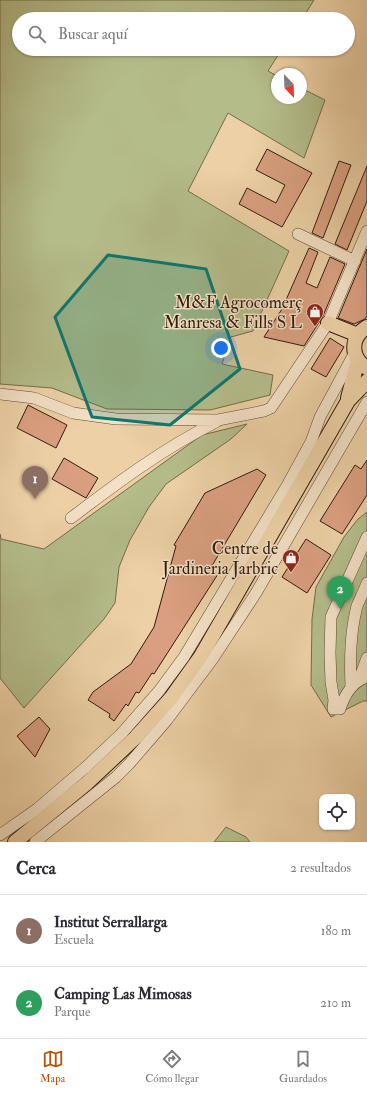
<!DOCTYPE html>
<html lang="es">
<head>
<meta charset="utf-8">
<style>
	body { margin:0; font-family:"IM FELL Double Pica",serif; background:#f7f7f7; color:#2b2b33 }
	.controls { position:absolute; right:12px; bottom:12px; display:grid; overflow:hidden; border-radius:8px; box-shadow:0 1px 3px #0004 }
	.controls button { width:36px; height:36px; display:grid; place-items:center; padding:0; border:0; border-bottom:1px solid #e1e1e2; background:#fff; color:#2b2b33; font:20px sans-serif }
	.compass { position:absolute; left:271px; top:68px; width:36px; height:36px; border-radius:50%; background:#fff; box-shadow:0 1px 3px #0004; rotate:157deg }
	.you { position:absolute; left:221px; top:348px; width:14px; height:14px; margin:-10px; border:3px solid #fff; border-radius:50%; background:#1a73e8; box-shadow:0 0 0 6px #1a73e833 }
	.badge { display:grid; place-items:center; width:26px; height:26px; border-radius:50%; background:#b45309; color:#fff; font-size:13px; font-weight:700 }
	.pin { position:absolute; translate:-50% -33px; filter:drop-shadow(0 1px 2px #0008) }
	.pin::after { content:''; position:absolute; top:21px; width:14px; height:12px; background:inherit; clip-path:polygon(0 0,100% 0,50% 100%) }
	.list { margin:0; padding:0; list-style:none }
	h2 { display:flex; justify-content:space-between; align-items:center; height:52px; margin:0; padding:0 16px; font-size:17px }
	h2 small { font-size:13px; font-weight:400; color:#7c7c81 }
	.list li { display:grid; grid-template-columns:26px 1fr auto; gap:12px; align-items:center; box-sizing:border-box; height:72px; padding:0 16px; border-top:1px solid #e1e1e2 }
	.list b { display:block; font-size:15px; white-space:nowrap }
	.list p { margin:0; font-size:13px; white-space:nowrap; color:#7c7c81 }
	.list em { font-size:13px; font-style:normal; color:#7c7c81 }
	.icon { flex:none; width:22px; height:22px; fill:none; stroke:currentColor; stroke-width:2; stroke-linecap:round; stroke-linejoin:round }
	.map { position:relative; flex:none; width:367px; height:842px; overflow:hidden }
	.search { position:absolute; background:#fff; box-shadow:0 1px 3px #0004; left:12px; right:12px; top:12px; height:44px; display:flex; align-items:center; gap:10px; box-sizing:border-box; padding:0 14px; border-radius:22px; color:#7c7c81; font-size:15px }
	.sheet { height:196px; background:#fff }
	nav { display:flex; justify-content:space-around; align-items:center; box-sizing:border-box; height:56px; border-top:1px solid #e1e1e2; background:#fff; font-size:11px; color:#7c7c81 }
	nav a { display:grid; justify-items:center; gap:2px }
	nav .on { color:#b45309 }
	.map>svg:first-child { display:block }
	.green { fill:#b4bc8a; stroke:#736c4b }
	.building { fill:#d99f80; stroke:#321b0c }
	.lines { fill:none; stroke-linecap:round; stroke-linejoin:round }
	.minor-casing { stroke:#614832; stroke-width:12 }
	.major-casing { stroke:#321b0c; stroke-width:16 }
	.minor { stroke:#f3e0c5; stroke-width:11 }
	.major { stroke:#edd0a6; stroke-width:14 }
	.marked { fill:#0f766e; fill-opacity:0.2; stroke:#0f766e; stroke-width:3; stroke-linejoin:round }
	.labels { text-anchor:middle; stroke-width:3; stroke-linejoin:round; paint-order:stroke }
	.poi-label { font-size:17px; fill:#321b0c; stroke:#f3e0c5; text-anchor:end }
</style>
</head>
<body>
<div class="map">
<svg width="367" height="842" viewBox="0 0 367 842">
	<rect width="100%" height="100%" fill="#edd0a6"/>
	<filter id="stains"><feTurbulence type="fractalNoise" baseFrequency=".005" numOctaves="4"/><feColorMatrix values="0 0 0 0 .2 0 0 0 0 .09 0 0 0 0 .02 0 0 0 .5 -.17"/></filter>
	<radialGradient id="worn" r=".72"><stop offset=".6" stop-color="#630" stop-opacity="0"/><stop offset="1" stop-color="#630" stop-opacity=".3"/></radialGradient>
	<path class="green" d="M0,0H314L302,19H19V49H282L268,71L277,76V98H301V88L325,100L304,158L228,113L188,191L289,251L253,331L231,337L222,364L273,375L270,395L210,410L107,409L52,388L0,384Z
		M247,424L231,439L166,484L149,507L130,540L119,567L115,603L104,619L24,708L0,678V534L1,539L44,549L202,435Z
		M367,512V701H363L331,717L311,685L312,619L316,587L344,537L358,519Z
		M226,827L246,837L250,842H214Z"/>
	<path class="building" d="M267,149L312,173L282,227L239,204L247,188L276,203L285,185L256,170Z
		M339,161L351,165L323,238L312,233Z
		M367,166V201L347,250L335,244Z
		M309,248L318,252L306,283L317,288L330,257L345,264L323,316L304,346L264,337L282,309Z
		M367,249V316L365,319L354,324L338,318Z
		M330,338L344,347L326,377L311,369Z
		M28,405L67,425L56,448L17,428Z
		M64,458L98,478L86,498L52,479Z
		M367,460V495L342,534L320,521L355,465L361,469Z
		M257,469L266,475L210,569L218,574L154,674L152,673L139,693L136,692L128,706L126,704L114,721L109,717L110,714L88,700L93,692L131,664L154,627L176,546L174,545L205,493Z
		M306,539L331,555L307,593L282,577Z
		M39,717L50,729L35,757L17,736Z"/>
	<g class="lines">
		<defs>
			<path id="minor" d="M298,234L355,261
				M0,394L34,398L73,413L116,419L218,420L264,411L271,408L328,323L367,231
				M71,518C117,483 164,448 216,422
				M367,537L331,617L330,653L331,682L334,700L333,709H340C345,694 352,682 367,677
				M359,680L367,658
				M351,687C350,660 350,633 357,606C360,599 364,591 367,583
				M0,835L37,809L86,767L122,733L159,691L184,657L288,484L311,442L320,417L355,352
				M35,842L116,777L129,764L167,720L212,660L256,593L367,402"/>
			<path id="major" d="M328,323L358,335
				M367,327C350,337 350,358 367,368
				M348,398L358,360
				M15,842L87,783L136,737L171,698L201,656L348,401L367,381"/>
		</defs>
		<use href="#minor" class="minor-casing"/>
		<use href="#major" class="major-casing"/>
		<use href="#minor" class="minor"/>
		<use href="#major" class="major"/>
	</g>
	<path class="marked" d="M108,255L206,269L240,369L170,425L92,417L55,317Z"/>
	<defs>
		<symbol id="shop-pin" viewBox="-11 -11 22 30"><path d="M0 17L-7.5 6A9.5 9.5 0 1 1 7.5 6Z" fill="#8f2418" stroke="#f3e0c5"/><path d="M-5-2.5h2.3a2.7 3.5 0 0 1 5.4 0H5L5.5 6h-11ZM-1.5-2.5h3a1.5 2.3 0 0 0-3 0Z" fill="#fff"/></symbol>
	</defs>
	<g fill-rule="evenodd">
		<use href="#shop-pin" x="305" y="302" width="20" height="27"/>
		<use href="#shop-pin" x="281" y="548" width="20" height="27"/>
	</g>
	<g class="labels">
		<g class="poi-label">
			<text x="302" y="308">M&amp;F Agrocomerç<tspan x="302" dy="20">Manresa &amp; Fills S L</tspan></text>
			<text x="278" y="554">Centre de<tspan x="278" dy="20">Jardineria Jarbric</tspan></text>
		</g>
	</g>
	<rect width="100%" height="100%" filter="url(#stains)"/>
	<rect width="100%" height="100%" fill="url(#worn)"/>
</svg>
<div class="controls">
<button><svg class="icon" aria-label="locate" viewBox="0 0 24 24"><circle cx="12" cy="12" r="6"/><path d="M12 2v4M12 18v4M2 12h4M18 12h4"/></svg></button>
</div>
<svg class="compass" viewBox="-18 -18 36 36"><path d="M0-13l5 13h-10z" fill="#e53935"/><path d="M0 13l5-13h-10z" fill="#7c7c81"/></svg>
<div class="you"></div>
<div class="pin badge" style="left:35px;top:499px;background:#8d6e63">1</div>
<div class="pin badge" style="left:340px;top:609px;background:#2e9e5b">2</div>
<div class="search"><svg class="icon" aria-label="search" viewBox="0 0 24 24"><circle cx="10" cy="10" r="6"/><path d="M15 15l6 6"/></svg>Buscar aquí</div>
</div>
<section class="sheet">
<h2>Cerca<small>2 resultados</small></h2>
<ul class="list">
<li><span class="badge" style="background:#8d6e63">1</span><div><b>Institut Serrallarga</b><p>Escuela</p></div><em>180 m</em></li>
<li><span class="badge" style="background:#2e9e5b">2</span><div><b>Camping Las Mimosas</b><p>Parque</p></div><em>210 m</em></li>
</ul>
</section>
<nav>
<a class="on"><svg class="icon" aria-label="map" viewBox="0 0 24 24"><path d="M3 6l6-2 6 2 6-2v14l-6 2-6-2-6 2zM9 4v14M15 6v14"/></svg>Mapa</a>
<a><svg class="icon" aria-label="directions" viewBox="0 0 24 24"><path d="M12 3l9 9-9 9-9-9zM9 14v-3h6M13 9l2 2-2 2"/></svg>Cómo llegar</a>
<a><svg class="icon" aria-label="saved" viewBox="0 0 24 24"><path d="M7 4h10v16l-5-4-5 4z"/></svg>Guardados</a>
</nav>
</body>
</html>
